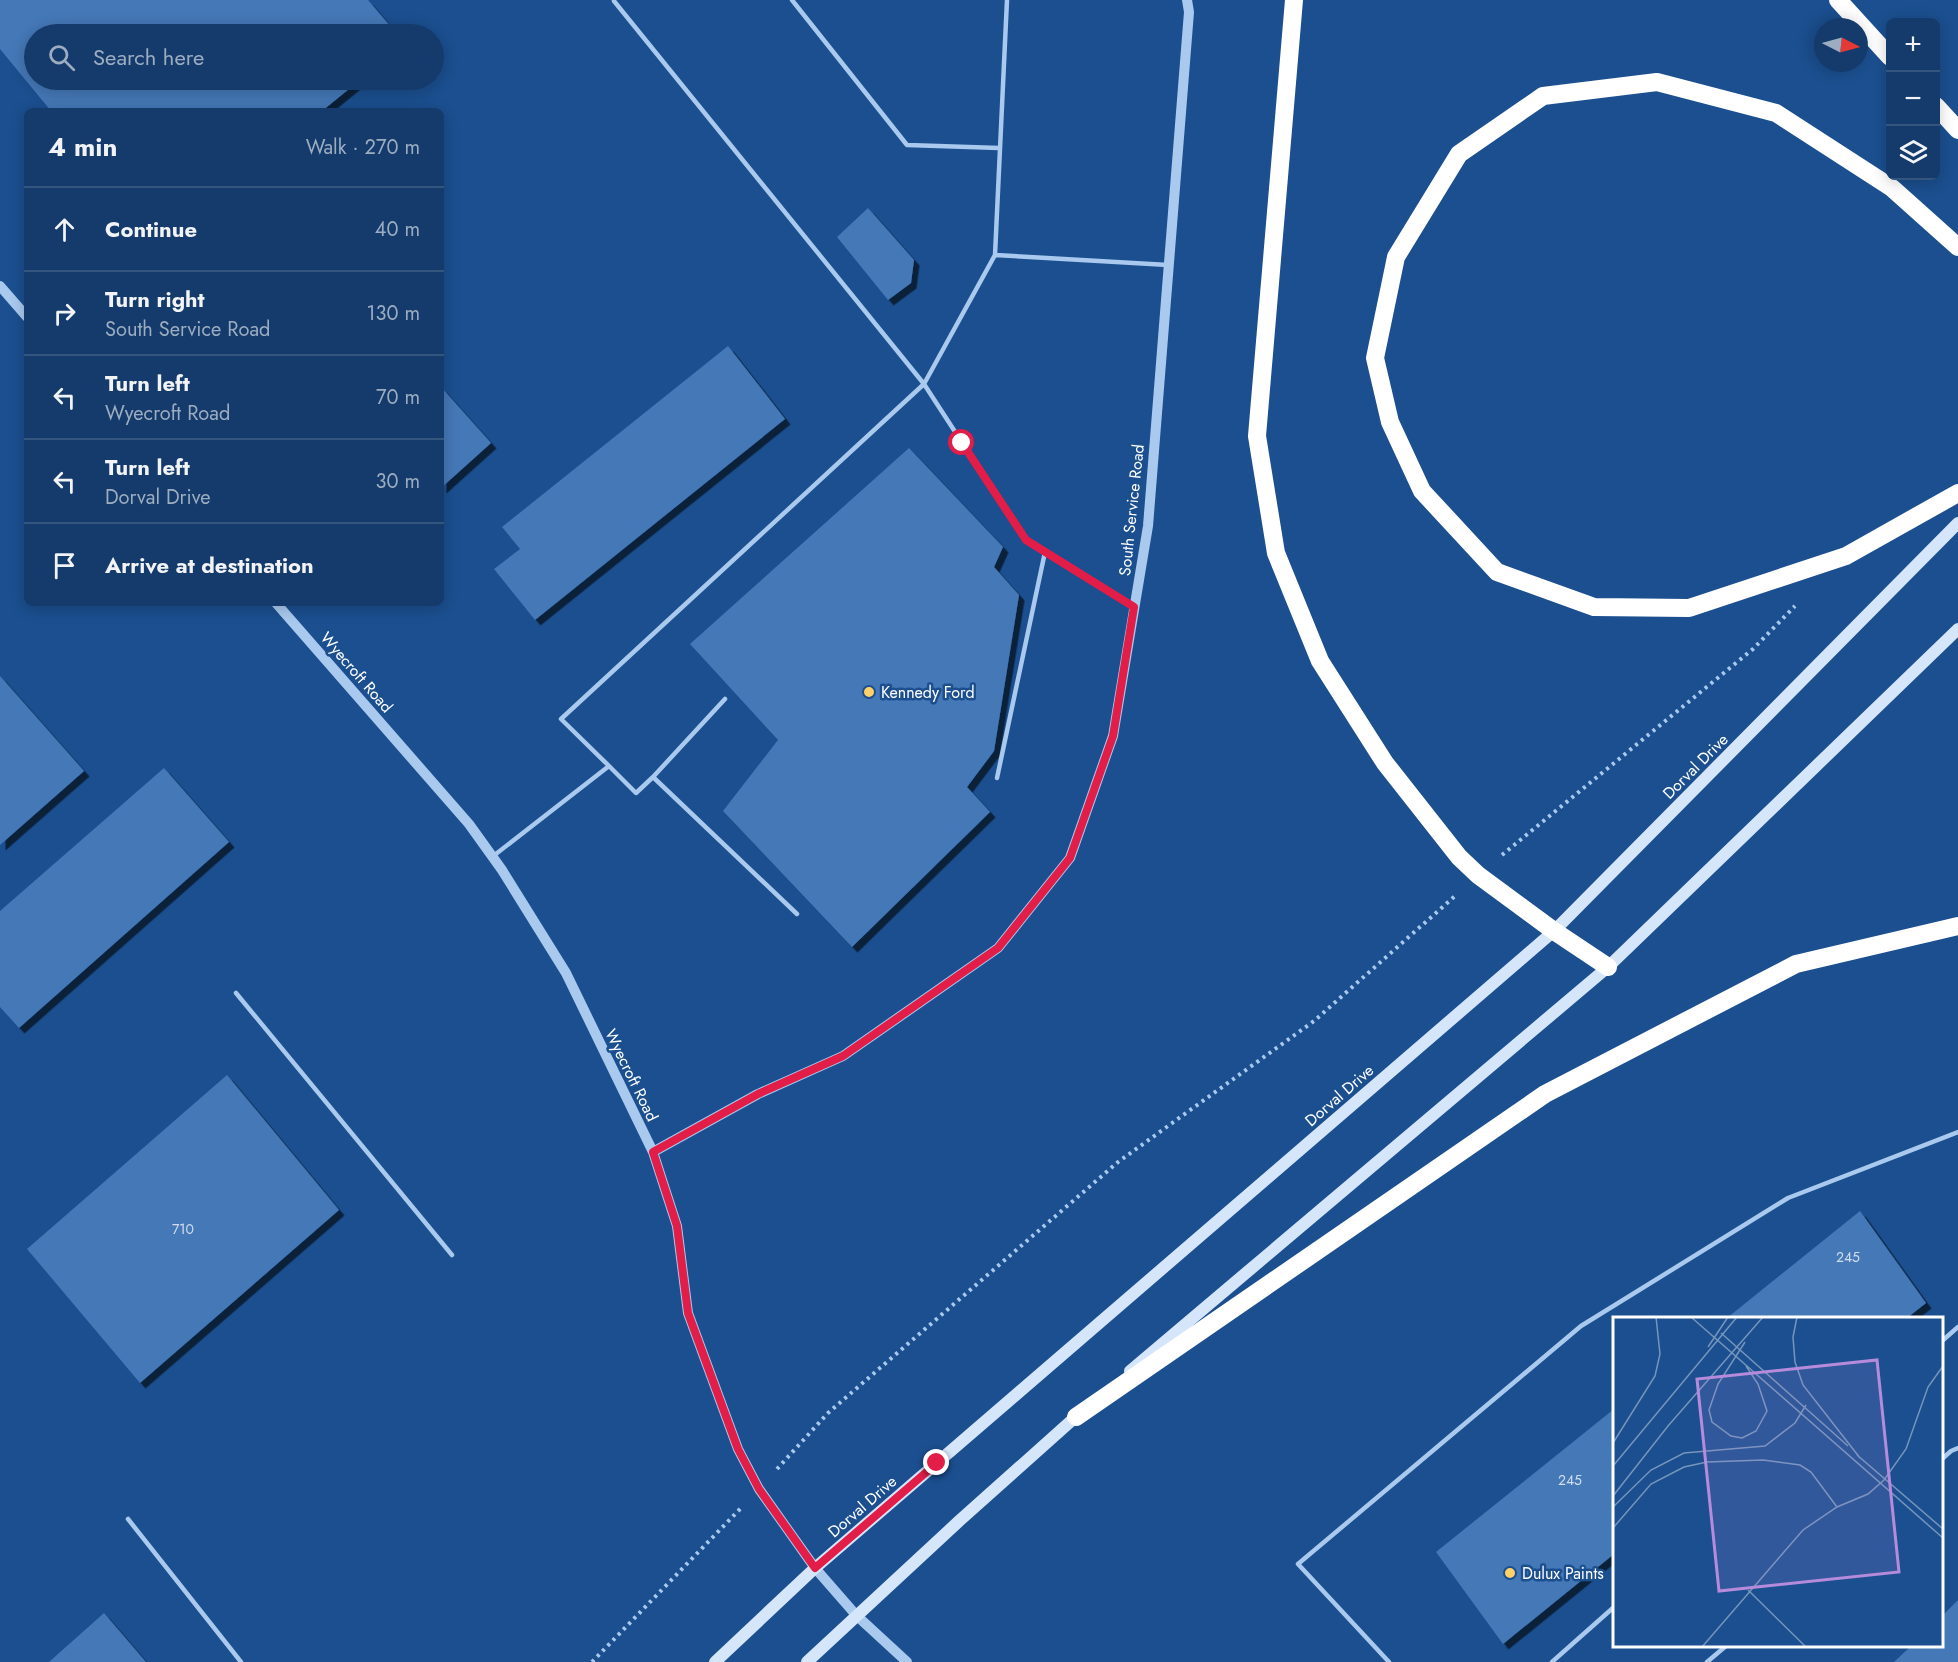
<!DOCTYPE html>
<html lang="en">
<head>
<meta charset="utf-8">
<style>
	body { margin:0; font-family:Jost,sans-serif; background:#1d4271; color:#f1f3f6 }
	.controls { position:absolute; right:18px; top:18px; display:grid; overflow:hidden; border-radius:9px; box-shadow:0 3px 15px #0003 }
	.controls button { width:54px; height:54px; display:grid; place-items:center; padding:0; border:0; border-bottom:2px solid #33557e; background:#143b6b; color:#f1f3f6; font:30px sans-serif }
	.compass { position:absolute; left:1814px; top:18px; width:54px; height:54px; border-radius:50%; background:#143b6b; box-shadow:0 3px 15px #0003; rotate:96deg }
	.stop { position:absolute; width:18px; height:18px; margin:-14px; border:4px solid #e11d48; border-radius:50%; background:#fff }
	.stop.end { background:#e11d48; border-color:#fff; box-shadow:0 2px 6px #0008 }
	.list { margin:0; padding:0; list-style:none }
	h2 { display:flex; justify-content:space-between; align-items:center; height:78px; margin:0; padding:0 24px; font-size:26px }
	h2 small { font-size:20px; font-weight:400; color:#9dadc1 }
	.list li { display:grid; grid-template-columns:39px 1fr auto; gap:18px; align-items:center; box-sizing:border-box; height:84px; padding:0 24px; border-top:2px solid #33557e }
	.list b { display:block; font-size:22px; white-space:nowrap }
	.list p { margin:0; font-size:20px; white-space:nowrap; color:#9dadc1 }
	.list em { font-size:20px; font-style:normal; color:#9dadc1 }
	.icon { flex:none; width:33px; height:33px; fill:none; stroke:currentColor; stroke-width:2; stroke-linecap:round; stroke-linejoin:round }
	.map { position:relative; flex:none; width:1958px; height:1662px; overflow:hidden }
	.search { position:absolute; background:#143b6b; box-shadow:0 3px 15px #0003; left:24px; top:24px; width:420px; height:66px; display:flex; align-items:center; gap:15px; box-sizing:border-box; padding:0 21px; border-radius:33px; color:#9dadc1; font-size:22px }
	.panel { position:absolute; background:#143b6b; box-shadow:0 3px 15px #0003; left:24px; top:108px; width:420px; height:498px; border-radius:9px }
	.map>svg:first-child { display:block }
	.building { fill:#4478b7; filter:url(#shadow) }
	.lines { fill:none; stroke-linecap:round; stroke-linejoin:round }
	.path { stroke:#a9c9ee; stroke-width:4; stroke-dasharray:3 4.5; stroke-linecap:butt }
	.service { stroke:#a9c9ee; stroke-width:4.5 }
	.tertiary { stroke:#a9c9ee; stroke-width:10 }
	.secondary { stroke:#d6e6fa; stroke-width:12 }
	.motorway { stroke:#fff; stroke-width:18 }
	.route { stroke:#e11d48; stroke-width:8 }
	.poi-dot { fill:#ffd166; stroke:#1b4f8f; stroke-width:2 }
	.labels { text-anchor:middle; stroke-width:5; stroke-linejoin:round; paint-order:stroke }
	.number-label { font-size:14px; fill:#d0dded }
	.street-label { font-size:16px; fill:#fff; stroke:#1b4f8f }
	.poi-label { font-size:16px; fill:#fff; stroke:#1b4f8f; text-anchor:start }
	.inset-road { fill:none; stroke:#7695bc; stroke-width:1.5 }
	.view { fill:#b68bdc; fill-opacity:0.15; stroke:#b68bdc; stroke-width:3 }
	.inset-edge { fill:none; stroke:#fff; stroke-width:3 }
</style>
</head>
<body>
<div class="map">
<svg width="1958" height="1662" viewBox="0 0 1958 1662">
	<defs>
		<filter id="shadow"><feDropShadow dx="5.5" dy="5.5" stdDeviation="0" flood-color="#0009"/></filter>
	</defs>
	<rect width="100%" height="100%" fill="#1b4f8f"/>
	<path class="building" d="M0,0H368L397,34H34V80H360L322,111H51L0,49Z
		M868,208L914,260L911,283L888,300L837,237Z
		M728,346L785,419L535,620L494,569L520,549L502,527Z
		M441,387L491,443L441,488Z
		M909,448L1003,547L994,567L1019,595L994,751L967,787L990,812L852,947L723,811L778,740L690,644Z
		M0,676L84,771L0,845Z
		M164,768L229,842L19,1028L0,1007V911Z
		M227,1075L339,1210L140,1383L27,1249Z
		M1860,1211L1926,1303L1907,1318H1727Z
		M1614,1409V1554L1503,1644L1436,1552Z
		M1958,1600V1662H1894L1911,1646H1942V1616Z
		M104,1613L146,1662H49Z"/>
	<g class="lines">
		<path class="path" d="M1502,855L1753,649L1795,606
			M777,1469L828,1413L1118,1162L1314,1021L1455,896
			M592,1662L741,1508"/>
		<path class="service" d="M792,0L907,145L999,148
			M1007,0L995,255L1168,265
			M614,1L924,384L995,255
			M609,766L561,719L924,384L1026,541L1134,607
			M653,777L797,914
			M997,778L1045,552
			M492,857L609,766L636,793L653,777L725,699
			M236,993L452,1255
			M1942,1341L1958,1327
			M1942,1459L1951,1451L1958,1448
			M128,1519L241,1662
			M1389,1662L1298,1564L1581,1326L1788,1198L1958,1132
			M1552,1662L1614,1607
			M1707,1662L1726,1646"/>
		<path class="tertiary" d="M0,286L27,317
			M276,603L469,824L502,870L566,973L653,1152L677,1226L688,1313L738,1449L759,1489L815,1568L856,1615L907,1662
			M653,1152L758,1094L843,1056L998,948L1070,858L1113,736L1148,526L1189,12L1187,0"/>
		<path class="secondary" d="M1130,1371L1608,967L1958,629
			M715,1662L815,1568L1554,931L1958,523
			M807,1662L958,1522L1080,1413"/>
		<path class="motorway" d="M1294,0L1257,436L1276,553L1320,661L1385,763L1459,857L1478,875L1554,931L1608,967
			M1838,0L1890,57
			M1936,106L1958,130
			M1958,247L1892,188L1776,113L1657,82L1543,96L1459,154L1396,257L1375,358L1390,422L1422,491L1497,572L1594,607L1689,608L1846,556L1958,493
			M1076,1417L1545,1094L1796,964L1958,926"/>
	</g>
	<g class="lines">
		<path class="route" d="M937,1463L815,1568L759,1489L738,1449L688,1313L677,1226L653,1152L758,1094L843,1056L998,948L1070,858L1113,736L1134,607L1026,540L962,443"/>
	</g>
	<g class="poi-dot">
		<circle cx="869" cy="692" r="6"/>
		<circle cx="1510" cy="1573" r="6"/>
	</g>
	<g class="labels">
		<g class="number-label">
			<text x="183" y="1234">710</text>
			<text x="1848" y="1262">245</text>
			<text x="1570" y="1485">245</text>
		</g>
		<g class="street-label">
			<text transform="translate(1131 510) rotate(-84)" y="6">South Service Road</text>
			<text transform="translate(357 672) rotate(49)" y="6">Wyecroft Road</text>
			<text transform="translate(1695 766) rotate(-45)" y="6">Dorval Drive</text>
			<text transform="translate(632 1075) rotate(64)" y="6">Wyecroft Road</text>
			<text transform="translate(1339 1095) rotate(-41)" y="6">Dorval Drive</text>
			<text transform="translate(862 1506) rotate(-41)" y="6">Dorval Drive</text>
		</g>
		<g class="poi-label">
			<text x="881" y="698">Kennedy Ford</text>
			<text x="1522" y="1579">Dulux Paints</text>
		</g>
	</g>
	<g transform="translate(1613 1317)">
		<rect width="330" height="330" fill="#1b4f8f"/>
		<path class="inset-road" d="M78,0L330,221M184,0L180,20L182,45L190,68L247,141M108,16L235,129M132,25L105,67L96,93L99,105L118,119L129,121L143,114L154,94L145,67L133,49M95,30L115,0M0,126L42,59L47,37L43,0M244,138L330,212M0,149L124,0M0,179L55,109L150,0M0,190L38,153L71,136L152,129L182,106L193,88M0,211L38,167L71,150L94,145L150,143L187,148L198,155L224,190M135,273L193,330M89,330L190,213L224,190L255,177L271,163L293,132L315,70L330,49"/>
		<path class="view" d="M264,43L286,255L106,274L84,62Z"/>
		<rect width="330" height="330" class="inset-edge"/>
	</g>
</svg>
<div class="controls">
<button>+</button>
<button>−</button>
<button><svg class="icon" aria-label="layers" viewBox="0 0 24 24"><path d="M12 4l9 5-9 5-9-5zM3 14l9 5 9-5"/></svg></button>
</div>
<svg class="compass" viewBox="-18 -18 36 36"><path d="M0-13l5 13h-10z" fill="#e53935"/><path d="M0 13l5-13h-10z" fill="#9dadc1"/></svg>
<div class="stop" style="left:962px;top:443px"></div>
<div class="stop end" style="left:937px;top:1463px"></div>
<div class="search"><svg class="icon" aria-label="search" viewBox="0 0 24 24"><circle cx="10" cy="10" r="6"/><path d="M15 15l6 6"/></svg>Search here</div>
<section class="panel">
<h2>4 min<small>Walk · 270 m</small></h2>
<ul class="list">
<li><svg class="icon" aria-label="ahead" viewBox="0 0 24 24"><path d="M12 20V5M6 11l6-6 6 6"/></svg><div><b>Continue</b></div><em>40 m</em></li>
<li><svg class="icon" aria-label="right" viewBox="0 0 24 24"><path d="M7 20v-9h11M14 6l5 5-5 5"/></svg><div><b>Turn right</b><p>South Service Road</p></div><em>130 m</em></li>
<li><svg class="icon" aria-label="left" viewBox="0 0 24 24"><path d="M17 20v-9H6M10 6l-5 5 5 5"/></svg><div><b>Turn left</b><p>Wyecroft Road</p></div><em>70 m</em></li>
<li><svg class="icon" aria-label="left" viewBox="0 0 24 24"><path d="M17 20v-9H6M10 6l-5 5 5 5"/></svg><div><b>Turn left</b><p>Dorval Drive</p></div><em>30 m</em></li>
<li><svg class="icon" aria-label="arrive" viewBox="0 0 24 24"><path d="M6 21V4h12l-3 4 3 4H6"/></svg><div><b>Arrive at destination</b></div></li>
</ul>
</section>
</div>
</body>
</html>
